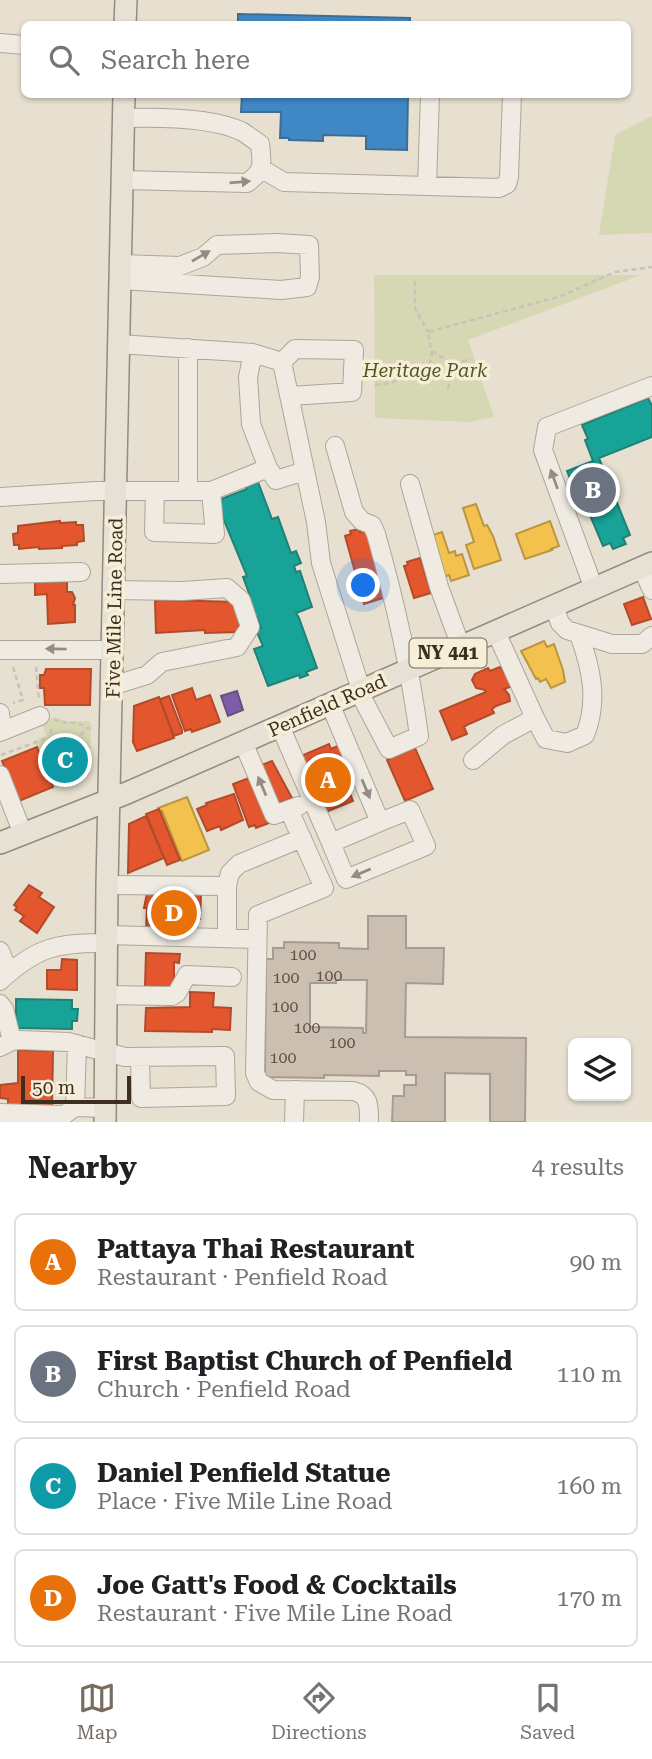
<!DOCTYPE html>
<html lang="en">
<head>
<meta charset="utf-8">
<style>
	body { margin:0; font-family:"Roboto Serif",serif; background:#f6f6f6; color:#202124 }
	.controls { position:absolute; right:21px; bottom:21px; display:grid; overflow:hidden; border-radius:10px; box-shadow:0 2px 5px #0004 }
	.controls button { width:63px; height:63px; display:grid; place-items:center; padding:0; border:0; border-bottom:2px solid #e0e0e0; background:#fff; color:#202124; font:35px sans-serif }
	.scale { position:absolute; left:21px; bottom:18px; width:110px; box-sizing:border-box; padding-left:7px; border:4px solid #3d2e20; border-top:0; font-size:19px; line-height:24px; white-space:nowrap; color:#3d2e20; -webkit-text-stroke:5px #f7eed8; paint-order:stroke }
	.you { position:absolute; left:364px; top:586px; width:24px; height:24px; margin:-18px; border:5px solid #fff; border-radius:50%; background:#1a73e8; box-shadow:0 0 0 10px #1a73e833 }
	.badge { display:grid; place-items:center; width:46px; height:46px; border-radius:50%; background:#786c5e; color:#fff; font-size:23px; font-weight:700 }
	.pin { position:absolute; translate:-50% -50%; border:4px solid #fff; box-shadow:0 2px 7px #0006 }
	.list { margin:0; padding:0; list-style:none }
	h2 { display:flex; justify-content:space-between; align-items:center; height:91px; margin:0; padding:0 28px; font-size:30px }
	h2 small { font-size:23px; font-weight:400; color:#757577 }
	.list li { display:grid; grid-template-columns:46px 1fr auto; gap:21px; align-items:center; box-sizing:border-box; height:98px; margin:0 14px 14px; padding:0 14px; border:2px solid #e0e0e0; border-radius:10px }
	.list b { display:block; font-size:26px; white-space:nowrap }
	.list p { margin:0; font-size:23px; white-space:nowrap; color:#757577 }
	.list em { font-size:23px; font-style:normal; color:#757577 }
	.icon { flex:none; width:38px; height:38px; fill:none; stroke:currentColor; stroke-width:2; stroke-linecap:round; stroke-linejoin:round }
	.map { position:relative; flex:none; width:652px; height:1122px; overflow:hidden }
	.search { position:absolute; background:#fff; box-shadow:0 2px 5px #0004; left:21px; right:21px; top:21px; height:77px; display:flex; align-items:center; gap:18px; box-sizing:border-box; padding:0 24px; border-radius:10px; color:#757577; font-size:26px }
	.sheet { height:539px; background:#fff }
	nav { display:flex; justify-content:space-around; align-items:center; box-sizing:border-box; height:98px; border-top:2px solid #e0e0e0; background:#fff; font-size:19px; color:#757577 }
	nav a { display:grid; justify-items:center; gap:4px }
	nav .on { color:#786c5e }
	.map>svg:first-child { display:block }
	.green { fill:#d6d7b3 }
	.homes { fill:#f2c14e; stroke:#bc9540; stroke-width:2 }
	.shops { fill:#e4572e; stroke:#b24b2a; stroke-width:2 }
	.offices { fill:#7b5ea7; stroke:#68507e; stroke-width:2 }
	.schools { fill:#3f88c5; stroke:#3e6d94; stroke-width:2 }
	.public { fill:#17a398; stroke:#228074; stroke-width:2 }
	.building { fill:#cbbfb2; stroke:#a89c90; stroke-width:2; fill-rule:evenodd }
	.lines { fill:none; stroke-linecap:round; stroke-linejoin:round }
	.minor-casing { stroke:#ada599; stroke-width:20 }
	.major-casing { stroke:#928b80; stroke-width:24 }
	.path { stroke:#c8c2b9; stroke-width:2.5; stroke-dasharray:5 3.5; stroke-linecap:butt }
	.minor { stroke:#efebe3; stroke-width:18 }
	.major { stroke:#e6e1d4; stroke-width:21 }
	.oneway { fill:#968c82 }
	.labels { text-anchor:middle; stroke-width:7; stroke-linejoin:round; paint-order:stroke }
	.number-label { font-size:16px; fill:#605244 }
	.shield { fill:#f7eed8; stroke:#756857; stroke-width:2 }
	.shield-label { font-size:18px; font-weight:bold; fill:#3d2e20 }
	.park-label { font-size:19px; font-style:italic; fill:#4d5a26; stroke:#f7eed8 }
	.street-label { font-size:19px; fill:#3d2e20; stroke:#f7eed8 }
</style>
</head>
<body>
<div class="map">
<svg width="652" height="1122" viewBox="0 0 652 1122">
	<rect width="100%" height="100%" fill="#e7e0d1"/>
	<path class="green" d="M652,116V233L599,235L615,135Z
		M374,275H641L468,340L494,417L468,422L375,418Z
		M54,717L66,721H89L91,725L90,769L88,773L54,788L34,741L46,736L42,723Z"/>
	<path class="homes" d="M476,504L484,526L487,525L493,536L501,560L474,569L466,545L474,542L463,508Z
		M550,521L559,546L551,549L552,550L525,559L516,534Z
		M442,532L449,553L455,551L456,556L462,554L469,575L451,581L449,575L444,577L430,536Z
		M544,641L547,647L554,644L563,670L565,682L551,688L546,679L540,682L538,678L536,679L521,651Z
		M187,797L209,850L182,861L162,811L160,812L158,808Z"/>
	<path class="shops" d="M60,521V523L76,522V525H83L84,541L77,542V545L62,546V548L39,549V547L19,549V545H14L13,534L18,533V526Z
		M359,529L360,532L367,530L386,597L364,604L345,536L351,534L350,531Z
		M420,558L431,593L414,598L404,566L408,565L407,562Z
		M35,582H67V592H72L75,598L73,605H75V622L48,624L47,594L35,595Z
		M643,597L651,619L632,625L624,604Z
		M161,600L238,602L239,632L205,633V630L156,633L155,601Z
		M500,667L510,680V687L504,689L509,695L510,701L496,706L492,709L494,713L469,724L464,727L467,734L452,740L440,711L486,692L485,690L476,688L472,680L475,674L488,668L490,671Z
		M46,669H91L90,705H45L44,688H40V675H44Z
		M192,688L196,700L210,695L220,722L192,732L191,729L185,731L172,695Z
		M169,696L182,730V733L174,736L160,699Z
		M159,697L174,738L137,751L133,742L134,706Z
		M329,744L331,749L340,745L344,754L336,759L353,801L326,812L301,756Z
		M37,747L53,787L19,801L2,761Z
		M415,748L433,789L405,801L387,760Z
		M272,761L292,798L276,804L259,766Z
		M254,776L272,822L256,828L255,825L249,827L233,784Z
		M234,794L243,820L221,830L220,826L207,831L197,809L207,805L206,803Z
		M159,809L180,860L167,865L146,814Z
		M146,816L164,858L128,873L129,824Z
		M29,885L42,893L39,897L54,907L37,933L20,921L24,916L15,910L17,907L14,905Z
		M147,893L201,895L200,919L180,920V930L146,931L147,908H144Z
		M146,953L180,954L179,963L174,962V987L145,986Z
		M62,959L77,960V990L47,989V970H61Z
		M190,992L214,993L213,1007L231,1008L230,1030L212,1029V1032L145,1031L146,1008L190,1007Z
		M18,1050L53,1051L52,1110H8V1099L0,1098V1085L18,1083Z"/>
	<path class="offices" d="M237,691L243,710L228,716L221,696Z"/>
	<path class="schools" d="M238,14L410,18V24H238Z
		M242,94H408L407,150L366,149V136L323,135V141L289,140V138H280L281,112H241Z"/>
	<path class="public" d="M648,398L652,406V437L599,458L630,535L623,538L626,544L613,549L610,543L603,546L587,508L583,509L567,471L593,461L585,440L588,439L582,425Z
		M258,482L272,519L278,517L291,553L296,551L301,563L294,566L296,572L300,571L312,607L296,613L299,618L317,668L306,672L308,675L300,678L299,675L268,686L254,649L263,646L256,630L261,628L257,617L254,619L247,598L250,596L243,577L247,576L216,501L247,489L246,487Z
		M16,999L72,1000V1009H78L77,1021H72V1029L16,1028Z"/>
	<path class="building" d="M368,916H406V948H444L443,984L406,983L405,1037L526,1038L525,1122H490V1074L445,1073V1122H392L393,1096H404V1085H416V1075H406V1071H379V1076L324,1075V1078L265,1077L266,959H273V948H284V942L339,943V948L368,949ZM336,980H367L366,1033H363V1028L310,1027V983H336Z"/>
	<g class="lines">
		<defs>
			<path id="minor" d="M0,43L24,45
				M262,169L284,182L499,188L507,184L509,177L512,94
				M123,180L247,183C265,170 262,165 260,144C254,140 248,135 241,131C211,117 157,117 124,118
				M427,186L430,94
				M121,280L281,290L307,287L310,277L309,245L277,243L217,245L203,257L180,266L121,264
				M119,344L253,353L282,362L316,522L321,563L361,690
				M253,353L248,377L251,424L268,468
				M282,362L295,349L354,350L352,392L290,396
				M335,446L354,512L362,521L372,525L376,534C395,601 410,667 419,736L389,749L359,692
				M410,484L439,587L461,647
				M155,491L154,532L215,534L211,491
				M188,491V348
				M0,497L96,491H211L268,468L276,480L305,471
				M642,568L652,590
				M0,574L81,572
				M594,589L543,450L547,427L652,386
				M554,606L560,623L567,630L612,644H642L652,636
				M0,650H113
				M112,686L147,675L162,662L237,647L250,627L241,600L227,588L183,591L114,590
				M0,713L2,731
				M535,718L546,739L567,743L585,735C599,700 591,668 579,634
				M280,726L331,843L380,822L330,704
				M0,732L40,716
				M243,742L274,815L299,806
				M473,760L503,735L535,718L496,632
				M0,775L23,834
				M289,810L324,888L258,915L255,1073L259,1082L273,1090L353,1091C370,1095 369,1106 369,1122
				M331,843L346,879L426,846L410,810L380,822
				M107,885L227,886V937
				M227,886L230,873L239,864L302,838
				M107,935L257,939
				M0,951L9,973
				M0,981C36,947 59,942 107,943
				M106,995L172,996L177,993L187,975L232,977
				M0,1004L4,1009L12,1041
				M0,1047L12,1041L20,1040L68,1042L125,1057L225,1056L226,1096L141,1098L140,1059
				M75,1107L77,1044
				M0,1113L64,1115L75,1107L105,1108
				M294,1122L295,1090"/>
			<path id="major" d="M125,24L126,0
				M0,843L127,793L652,563
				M105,1122L107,885L124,94"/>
		</defs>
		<use href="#minor" class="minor-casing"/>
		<use href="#major" class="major-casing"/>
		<path class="path" d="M415,281V308L428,332
			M432,351L454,364L471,359
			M375,385L391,383L428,367L432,356L428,332L561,296L615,272L652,267
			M448,389L454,364
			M13,667L23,700L13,703
			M36,667L39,700
			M54,719C62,724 68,722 77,723C84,724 85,729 93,729
			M51,729C50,765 50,776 90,774
			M51,745L64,738L73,741
			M1,755L50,737
			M60,787L63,773L75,753L73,741L87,729"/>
		<use href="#minor" class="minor"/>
		<use href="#major" class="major"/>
	</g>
	<defs><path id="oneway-solid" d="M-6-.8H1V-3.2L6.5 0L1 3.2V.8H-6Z" transform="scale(1.75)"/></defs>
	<g class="oneway">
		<use href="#oneway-solid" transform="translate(240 182) rotate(-5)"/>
		<use href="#oneway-solid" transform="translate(201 256) rotate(-30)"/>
		<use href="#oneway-solid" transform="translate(554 479) rotate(-110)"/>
		<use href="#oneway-solid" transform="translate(56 649) rotate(-179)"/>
		<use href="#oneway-solid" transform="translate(262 786) rotate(-113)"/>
		<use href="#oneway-solid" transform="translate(366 789) rotate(67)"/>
		<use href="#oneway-solid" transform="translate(361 873) rotate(157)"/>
	</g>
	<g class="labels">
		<g class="number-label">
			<text x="303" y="960">100</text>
			<text x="329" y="981">100</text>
			<text x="286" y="983">100</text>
			<text x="285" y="1012">100</text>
			<text x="307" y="1033">100</text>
			<text x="342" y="1048">100</text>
			<text x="283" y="1063">100</text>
		</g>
		<rect class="shield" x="409.5" y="638.5" width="77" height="29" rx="5"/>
		<g class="shield-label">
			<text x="448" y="659">NY 441</text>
		</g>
		<g class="park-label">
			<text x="425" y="377">Heritage Park</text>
		</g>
		<g class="street-label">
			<text transform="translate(114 608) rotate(-89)" y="7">Five Mile Line Road</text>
			<text transform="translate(327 705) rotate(-24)" y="7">Penfield Road</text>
		</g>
	</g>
</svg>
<div class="controls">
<button><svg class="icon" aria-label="layers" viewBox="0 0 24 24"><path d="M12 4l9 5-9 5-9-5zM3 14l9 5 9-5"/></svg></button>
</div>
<div class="scale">50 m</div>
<div class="you"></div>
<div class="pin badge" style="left:328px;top:780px;background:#e8710a">A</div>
<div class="pin badge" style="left:593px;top:490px;background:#6b7280">B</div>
<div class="pin badge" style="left:65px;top:760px;background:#0f9aa8">C</div>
<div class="pin badge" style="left:174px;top:913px;background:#e8710a">D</div>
<div class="search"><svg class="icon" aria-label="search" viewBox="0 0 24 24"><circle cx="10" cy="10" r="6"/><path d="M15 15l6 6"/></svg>Search here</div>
</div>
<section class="sheet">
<h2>Nearby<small>4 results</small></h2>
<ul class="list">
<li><span class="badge" style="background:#e8710a">A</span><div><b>Pattaya Thai Restaurant</b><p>Restaurant · Penfield Road</p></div><em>90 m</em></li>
<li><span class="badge" style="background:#6b7280">B</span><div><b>First Baptist Church of Penfield</b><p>Church · Penfield Road</p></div><em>110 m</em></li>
<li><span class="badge" style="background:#0f9aa8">C</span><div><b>Daniel Penfield Statue</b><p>Place · Five Mile Line Road</p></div><em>160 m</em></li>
<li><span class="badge" style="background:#e8710a">D</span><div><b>Joe Gatt's Food &amp; Cocktails</b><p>Restaurant · Five Mile Line Road</p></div><em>170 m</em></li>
</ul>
</section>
<nav>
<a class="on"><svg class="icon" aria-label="map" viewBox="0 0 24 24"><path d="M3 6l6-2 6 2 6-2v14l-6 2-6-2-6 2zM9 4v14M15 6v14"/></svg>Map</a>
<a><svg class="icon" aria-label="directions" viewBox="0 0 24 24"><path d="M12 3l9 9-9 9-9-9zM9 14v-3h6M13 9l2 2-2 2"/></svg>Directions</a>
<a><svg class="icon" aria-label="saved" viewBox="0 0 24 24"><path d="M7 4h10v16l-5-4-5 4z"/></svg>Saved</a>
</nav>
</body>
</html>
